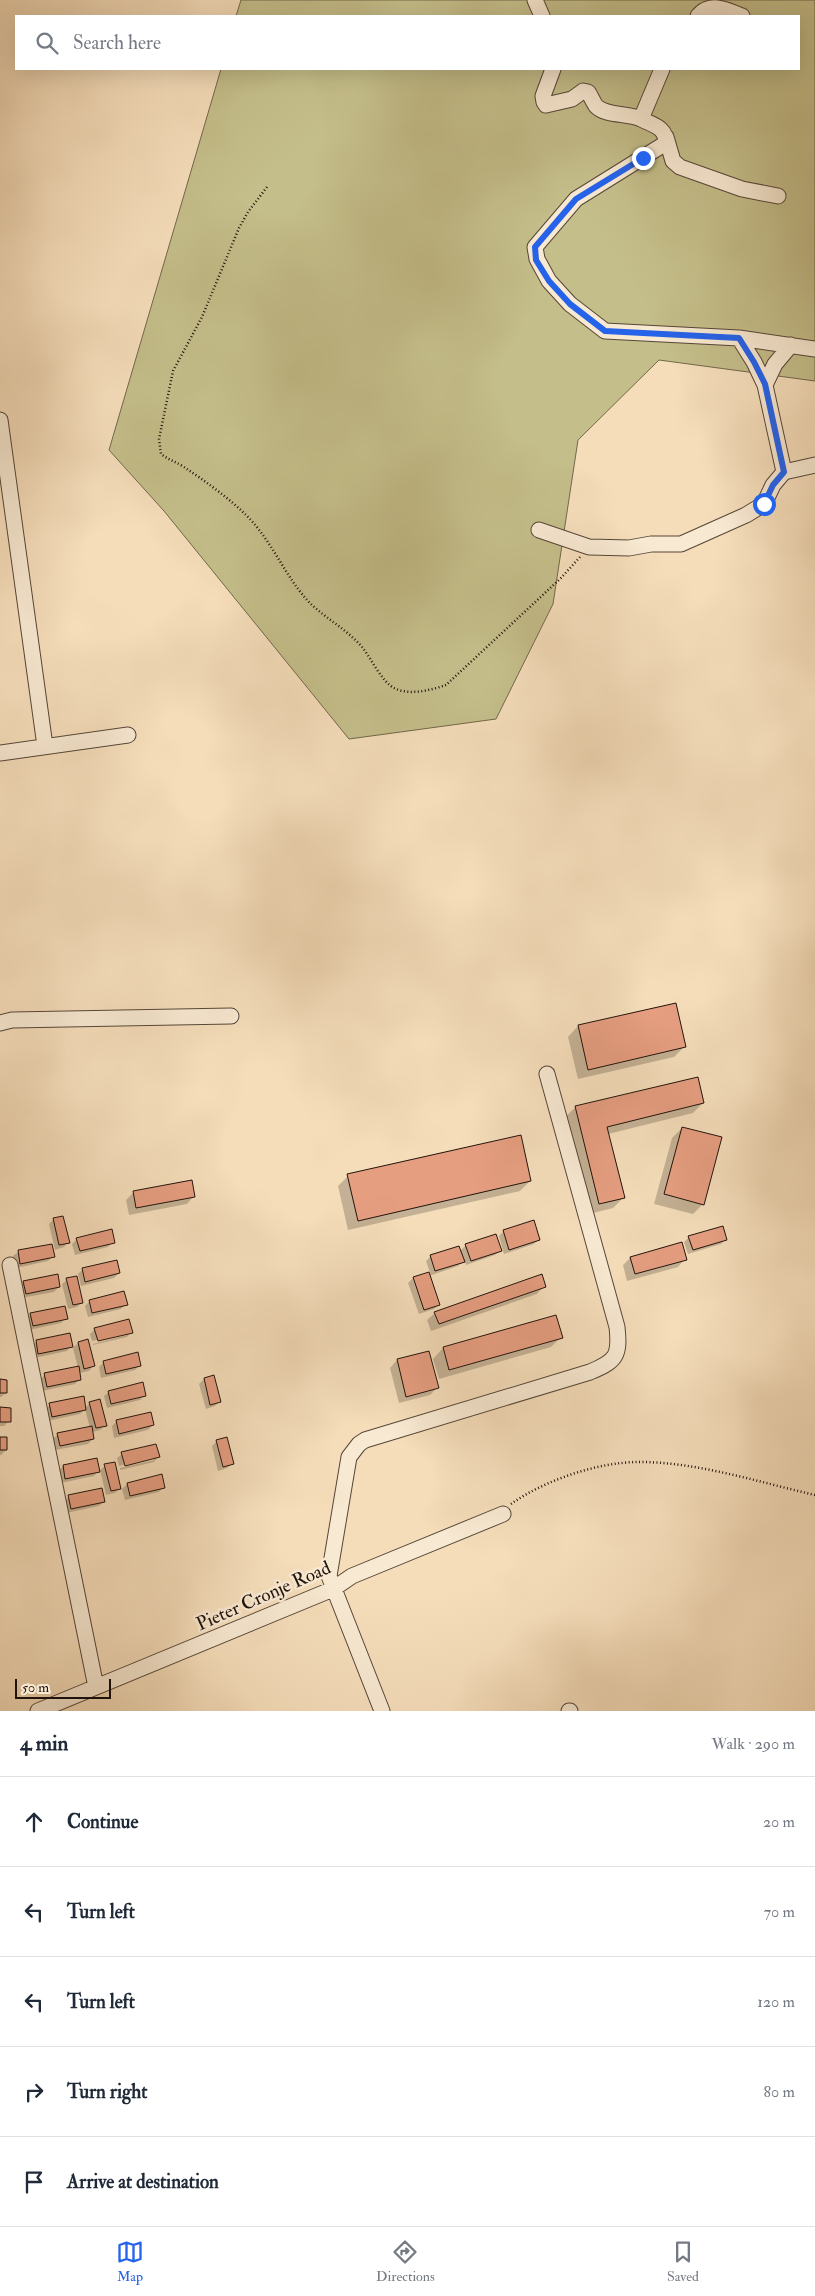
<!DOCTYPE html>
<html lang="en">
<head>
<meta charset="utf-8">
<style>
	body { margin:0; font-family:"IM FELL Double Pica",serif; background:#f2f2f3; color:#1f2937 }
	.scale { position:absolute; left:15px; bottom:12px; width:96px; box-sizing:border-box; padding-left:5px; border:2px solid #21130c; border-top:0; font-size:14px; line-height:18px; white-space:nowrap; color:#21130c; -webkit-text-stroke:4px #f8e9d2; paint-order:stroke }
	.stop { position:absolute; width:15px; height:15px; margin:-11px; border:4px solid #2563eb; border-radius:50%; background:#fff }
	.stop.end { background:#2563eb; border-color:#fff; box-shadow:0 1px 5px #0008 }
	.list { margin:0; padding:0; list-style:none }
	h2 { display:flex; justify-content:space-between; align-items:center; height:65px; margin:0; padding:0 20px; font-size:21px }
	h2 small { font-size:16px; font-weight:400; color:#747a83 }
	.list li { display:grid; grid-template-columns:32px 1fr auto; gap:15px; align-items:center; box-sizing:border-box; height:90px; padding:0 20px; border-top:1px solid #e0e1e3 }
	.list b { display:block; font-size:19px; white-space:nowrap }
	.list em { font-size:16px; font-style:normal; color:#747a83 }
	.icon { flex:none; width:28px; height:28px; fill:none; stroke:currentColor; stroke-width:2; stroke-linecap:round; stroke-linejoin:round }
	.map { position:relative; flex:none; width:815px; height:1711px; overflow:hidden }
	.search { position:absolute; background:#fff; box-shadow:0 5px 20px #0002; left:15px; right:15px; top:15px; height:55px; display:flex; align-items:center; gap:12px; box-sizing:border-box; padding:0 18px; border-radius:0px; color:#747a83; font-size:19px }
	.sheet { height:515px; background:#fff }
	nav { display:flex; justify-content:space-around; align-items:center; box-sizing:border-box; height:70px; border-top:1px solid #e0e1e3; background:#fff; font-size:14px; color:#747a83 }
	nav a { display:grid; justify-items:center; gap:2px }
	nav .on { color:#2563eb }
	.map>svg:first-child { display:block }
	.green { fill:#c4be8a; stroke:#72684b }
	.shadow { fill:#0003 }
	.building { fill:#e69e81; stroke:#21130c }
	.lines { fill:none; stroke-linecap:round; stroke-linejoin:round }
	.minor-casing { stroke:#564638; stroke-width:17 }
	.path { stroke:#21130c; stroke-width:2.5; stroke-dasharray:1 2.5; stroke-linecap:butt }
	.minor { stroke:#f8e9d2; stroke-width:15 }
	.route { stroke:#2563eb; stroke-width:6 }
	.labels { text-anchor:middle; stroke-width:5; stroke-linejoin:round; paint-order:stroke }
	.street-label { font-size:19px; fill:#21130c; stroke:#f8e9d2 }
</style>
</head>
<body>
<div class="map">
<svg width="815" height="1711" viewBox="0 0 815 1711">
	<rect width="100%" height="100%" fill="#f5ddba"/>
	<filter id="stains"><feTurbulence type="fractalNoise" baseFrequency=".004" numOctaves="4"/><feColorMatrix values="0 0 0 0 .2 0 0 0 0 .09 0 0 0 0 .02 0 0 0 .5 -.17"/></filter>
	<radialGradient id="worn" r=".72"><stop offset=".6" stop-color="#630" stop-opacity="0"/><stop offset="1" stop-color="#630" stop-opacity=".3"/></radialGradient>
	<path class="green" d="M241,0H815V381L659,360L578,440L553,604L496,719L349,739L164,511L109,450L221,69H799V16H236Z"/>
	<path class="shadow" d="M578,1026L684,1047L674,1057L578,1079L568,1037Z
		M703,1103L693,1113L608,1134L623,1198L613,1208L589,1214L565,1117L576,1107Z
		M682,1128L703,1204L693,1214L654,1204L672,1138Z
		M348,1176L530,1181L520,1191L348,1230L338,1186Z
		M134,1192L194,1196L187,1204L129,1215L126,1200Z
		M53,1220L68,1242L64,1247L55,1250L49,1224Z
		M504,1231L539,1239L534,1244L504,1254L499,1236Z
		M689,1237L726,1239L721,1244L688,1254L684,1242Z
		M77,1239L113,1242L108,1247L75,1255L72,1244Z
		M466,1245L500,1251L495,1255L466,1265L464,1260L458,1266L429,1276L439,1305L434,1309L419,1314L408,1283L413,1278L430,1273L426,1261L431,1256L460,1251Z
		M18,1252L53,1256L48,1261L16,1268L13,1256Z
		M630,1258L685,1259L678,1267L627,1281L623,1265Z
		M83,1269L119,1273L114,1278L81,1286L78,1274Z
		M67,1280L82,1302L77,1307L68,1309L62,1284Z
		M24,1282L59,1287L54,1292L21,1298L19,1287Z
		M544,1286L537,1294L431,1331L427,1320L435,1313Z
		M90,1301L126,1304L121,1309L88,1317L85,1306Z
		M31,1314L66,1318L61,1323L29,1330L26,1319Z
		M555,1316L561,1337L551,1347L439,1379L433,1359L443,1348Z
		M95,1329L131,1332L127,1337L93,1345V1344L127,1335V1333L92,1341L90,1334Z
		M87,1341L93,1366L89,1371L79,1373L80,1379L75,1384L42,1391L40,1379L45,1375L78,1368L73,1348L78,1343Z
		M36,1342L71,1346L67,1351L34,1358L32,1346Z
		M428,1352L437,1388L430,1395L399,1403L390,1368L397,1360Z
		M104,1362L140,1365L135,1370L101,1378L99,1367Z
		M204,1379L219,1402L215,1406L206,1409L199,1384Z
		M0,1381L6,1393L1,1397H0Z
		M109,1392L145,1395L140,1400L107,1408L104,1396Z
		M90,1403L105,1425L100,1430L92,1432L93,1439L88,1444L55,1450L53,1439L58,1434L90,1428L85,1409L80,1414L48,1421L45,1409L50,1405L85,1408Z
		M0,1409L9,1421L4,1426H0Z
		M117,1421L153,1425L148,1430L114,1438L112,1426Z
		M0,1438L6,1450L1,1455H0Z
		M217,1441L232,1464L227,1468L218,1471L212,1446Z
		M122,1454L158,1457L154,1462L120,1470V1468L154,1460V1457L119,1466L117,1458Z
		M63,1466L98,1471L94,1476L61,1483L58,1471Z
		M105,1466L120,1488L115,1493L106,1495L100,1470Z
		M127,1484L164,1487L159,1492L125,1500L122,1489Z
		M69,1497L104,1501L99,1506L66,1513L64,1501Z"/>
	<path class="building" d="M676,1003L686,1047L588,1070L578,1025Z
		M698,1077L704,1103L607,1127L625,1198L599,1204L575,1106Z
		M682,1127L722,1137L704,1205L664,1194Z
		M521,1135L531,1181L358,1221L347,1174Z
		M192,1180L195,1197L136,1208L133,1191Z
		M63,1216L70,1243L59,1245L53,1218Z
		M534,1220L540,1240L509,1250L503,1230Z
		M723,1226L727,1240L693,1250L688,1236Z
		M112,1229L115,1243L80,1251L76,1238Z
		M496,1234L502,1251L471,1261L465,1244Z
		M682,1242L687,1260L635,1274L630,1257Z
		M52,1244L55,1257L20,1264L18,1250Z
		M459,1246L465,1262L435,1271L430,1255Z
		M117,1260L120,1273L85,1282L82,1268Z
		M429,1272L440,1305L424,1310L413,1277Z
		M58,1274L60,1287L26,1294L23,1281Z
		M542,1274L546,1287L439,1324L434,1312Z
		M77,1276L83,1303L73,1305L66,1278Z
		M124,1291L128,1305L92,1313L89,1300Z
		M65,1306L68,1319L33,1326L30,1313Z
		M556,1315L563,1338L449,1370L443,1347Z
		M129,1319L133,1333L98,1341L94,1328Z
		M70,1333L73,1347L38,1354L36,1340Z
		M88,1339L95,1366L84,1369L78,1342Z
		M429,1351L439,1388L406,1397L397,1359Z
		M138,1352L141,1366L106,1374L103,1361Z
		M79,1366L81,1380L47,1387L44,1373Z
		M214,1375L221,1402L210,1405L204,1378Z
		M0,1379L7,1380V1393H0Z
		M143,1382L146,1396L111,1404L108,1391Z
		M84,1396L86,1410L52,1417L49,1403Z
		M100,1399L107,1426L96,1428L89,1402Z
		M0,1407L11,1408V1422H0Z
		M151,1412L154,1425L119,1434L116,1420Z
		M92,1426L94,1439L60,1446L57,1433Z
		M0,1437H7V1450H0Z
		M227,1437L234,1464L223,1467L216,1440Z
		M156,1444L160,1457L125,1466L121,1452Z
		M97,1458L100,1472L65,1479L63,1465Z
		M115,1462L121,1489L111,1491L104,1464Z
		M162,1474L165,1488L130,1496L127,1483Z
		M102,1488L105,1502L71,1509L68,1495Z"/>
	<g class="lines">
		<defs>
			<path id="minor" d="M535,0L542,16
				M698,16C710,1 727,10 742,16
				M553,69L543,96L544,102L546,105L572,99L583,91L588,92C591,96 593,102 596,106C605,116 628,113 641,119
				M662,69L641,119C653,125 666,127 666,143L576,199L535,247L537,259L549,281L570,304L605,331L739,338L815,349
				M666,137L673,161L680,167L742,189L778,196
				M739,338L754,362L765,385L784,472
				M765,385L775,364L791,345
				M0,420L45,746
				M539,530L589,547L629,548L651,544H681L746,515L764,504L773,485L784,472L815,465
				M0,753L128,735
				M0,1023L12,1020L231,1016
				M10,1265L96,1687
				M38,1711L333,1589L352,1576L503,1514
				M382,1711L329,1576L349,1457L359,1444L365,1440L590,1372C617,1361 620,1355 617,1327L547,1074
				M569,1711H570"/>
		</defs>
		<use href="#minor" class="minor-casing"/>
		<path class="path" d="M267,187L248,212L239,228L202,317L173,371L159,439L161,454C169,460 176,462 184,467C205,481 229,498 247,516C270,539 282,569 302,594C318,615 344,626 362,647C371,658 382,682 394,688C410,696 431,690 446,685L561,578L580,557
			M511,1504C545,1480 598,1462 639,1462C698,1462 758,1482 815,1495"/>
		<use href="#minor" class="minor"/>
	</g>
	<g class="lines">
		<path class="route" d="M643,158L576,199L535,247L536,260L549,281L570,304L605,331L739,338L754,362L765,384L784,472L773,485L764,504"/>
	</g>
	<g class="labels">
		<g class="street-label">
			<text transform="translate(263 1595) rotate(-24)" y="7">Pieter Cronje Road</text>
		</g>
	</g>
	<rect width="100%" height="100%" filter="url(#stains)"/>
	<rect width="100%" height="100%" fill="url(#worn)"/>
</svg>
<div class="scale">50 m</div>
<div class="stop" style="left:764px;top:504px"></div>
<div class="stop end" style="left:643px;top:158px"></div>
<div class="search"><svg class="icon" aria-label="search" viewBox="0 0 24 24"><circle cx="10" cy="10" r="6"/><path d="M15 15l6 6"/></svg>Search here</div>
</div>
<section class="sheet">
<h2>4 min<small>Walk · 290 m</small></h2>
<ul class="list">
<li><svg class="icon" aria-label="ahead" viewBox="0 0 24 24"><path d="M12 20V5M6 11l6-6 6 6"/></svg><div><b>Continue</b></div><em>20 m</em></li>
<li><svg class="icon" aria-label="left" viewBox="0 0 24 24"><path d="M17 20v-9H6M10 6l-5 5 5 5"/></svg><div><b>Turn left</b></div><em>70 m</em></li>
<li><svg class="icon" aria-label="left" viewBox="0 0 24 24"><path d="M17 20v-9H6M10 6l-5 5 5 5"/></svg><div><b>Turn left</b></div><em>120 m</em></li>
<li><svg class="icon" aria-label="right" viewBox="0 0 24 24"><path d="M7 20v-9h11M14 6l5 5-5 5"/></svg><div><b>Turn right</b></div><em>80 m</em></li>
<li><svg class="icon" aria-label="arrive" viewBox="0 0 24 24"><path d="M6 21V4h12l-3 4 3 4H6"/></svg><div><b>Arrive at destination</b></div></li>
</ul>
</section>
<nav>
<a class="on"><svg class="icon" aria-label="map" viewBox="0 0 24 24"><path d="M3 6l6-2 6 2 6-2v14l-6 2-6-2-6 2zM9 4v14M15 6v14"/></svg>Map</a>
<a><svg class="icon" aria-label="directions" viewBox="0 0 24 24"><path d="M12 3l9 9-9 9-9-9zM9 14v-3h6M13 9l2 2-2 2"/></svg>Directions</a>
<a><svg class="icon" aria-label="saved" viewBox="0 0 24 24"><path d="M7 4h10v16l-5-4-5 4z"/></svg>Saved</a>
</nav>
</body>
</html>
